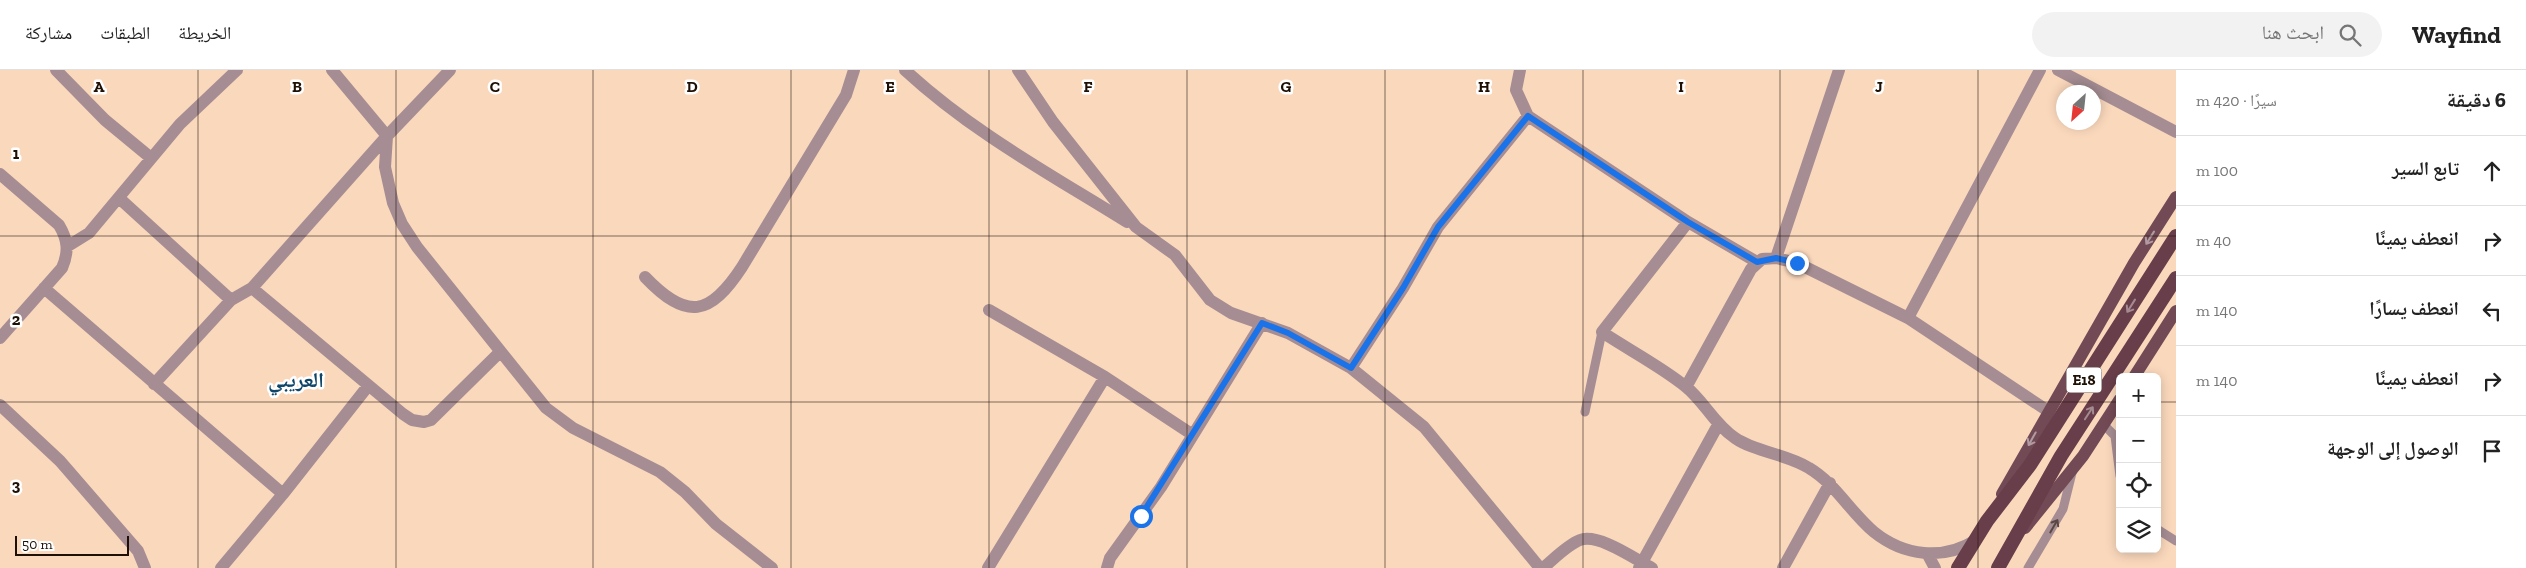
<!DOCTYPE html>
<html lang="ar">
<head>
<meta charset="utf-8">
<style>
	body { margin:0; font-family:"Zilla Slab","Noto Naskh Arabic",serif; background:#f2f2f2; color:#222; direction:rtl }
	.controls { position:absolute; right:15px; bottom:15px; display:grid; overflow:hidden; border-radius:8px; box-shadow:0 2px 12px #0003 }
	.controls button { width:45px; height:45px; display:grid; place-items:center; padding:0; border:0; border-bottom:1px solid #e0e0e0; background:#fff; color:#222; font:25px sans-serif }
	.compass { position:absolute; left:2056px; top:15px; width:45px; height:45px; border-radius:50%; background:#fff; box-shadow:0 2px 12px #0003; rotate:207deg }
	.scale { position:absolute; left:15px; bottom:12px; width:114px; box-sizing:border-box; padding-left:5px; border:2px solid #1e1004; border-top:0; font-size:14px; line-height:18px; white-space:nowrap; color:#1e1004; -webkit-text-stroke:4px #fff; paint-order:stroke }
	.stop { position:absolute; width:15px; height:15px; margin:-11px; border:4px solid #1a73e8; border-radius:50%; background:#fff }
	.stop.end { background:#1a73e8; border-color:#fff; box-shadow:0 1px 5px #0008 }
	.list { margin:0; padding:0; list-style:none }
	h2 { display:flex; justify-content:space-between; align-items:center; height:65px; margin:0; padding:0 20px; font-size:21px }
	h2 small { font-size:16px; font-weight:400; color:#767676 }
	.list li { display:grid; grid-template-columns:32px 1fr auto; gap:15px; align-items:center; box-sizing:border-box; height:70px; padding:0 20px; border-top:1px solid #e0e0e0 }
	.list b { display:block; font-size:19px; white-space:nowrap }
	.list em { font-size:16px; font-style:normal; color:#767676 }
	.icon { flex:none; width:28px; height:28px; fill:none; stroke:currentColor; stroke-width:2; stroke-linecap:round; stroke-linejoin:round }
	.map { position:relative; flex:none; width:2176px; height:498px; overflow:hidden; direction:ltr }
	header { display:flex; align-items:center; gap:30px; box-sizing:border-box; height:70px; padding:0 25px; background:#fff; border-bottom:1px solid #e0e0e0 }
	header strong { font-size:24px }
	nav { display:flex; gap:28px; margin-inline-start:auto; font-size:18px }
	.search { width:350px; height:45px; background:#f2f2f2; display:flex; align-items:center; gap:12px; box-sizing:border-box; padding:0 18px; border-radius:28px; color:#767676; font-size:19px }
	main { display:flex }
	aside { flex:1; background:#fff }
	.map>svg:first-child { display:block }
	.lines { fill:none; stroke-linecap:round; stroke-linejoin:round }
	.service { stroke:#a58d93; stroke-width:9 }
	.minor { stroke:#a58d93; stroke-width:12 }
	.primary { stroke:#724a55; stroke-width:12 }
	.trunk { stroke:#683e4a; stroke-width:14 }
	.oneway { stroke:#b19ba2 }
	.oneway2 { stroke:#a48b92 }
	.oneway3 { stroke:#5b4844 }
	.route { stroke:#1a73e8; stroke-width:6 }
	.grid { fill:none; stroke:#1e1004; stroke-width:1; stroke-opacity:0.55 }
	.labels { text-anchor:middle; stroke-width:5; stroke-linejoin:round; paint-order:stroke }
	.shield { fill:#fff; stroke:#62584f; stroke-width:1 }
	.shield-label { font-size:15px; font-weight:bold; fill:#1e1004 }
	.district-label { font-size:21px; font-weight:bold; fill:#0f4668; stroke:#fff }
	.grid-label { font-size:16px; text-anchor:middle; font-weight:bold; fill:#1e1004; stroke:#fff; stroke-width:5; stroke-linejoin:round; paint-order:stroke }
</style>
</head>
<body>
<header>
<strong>Wayfind</strong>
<div class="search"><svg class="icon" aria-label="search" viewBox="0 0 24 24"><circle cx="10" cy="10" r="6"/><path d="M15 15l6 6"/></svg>ابحث هنا</div>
<nav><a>الخريطة</a><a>الطبقات</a><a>مشاركة</a></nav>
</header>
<main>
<aside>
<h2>6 دقيقة<small>سيرًا · 420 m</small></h2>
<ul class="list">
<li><svg class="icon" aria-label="ahead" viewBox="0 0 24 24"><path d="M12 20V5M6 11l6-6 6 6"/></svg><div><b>تابع السير</b></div><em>100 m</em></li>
<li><svg class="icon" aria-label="right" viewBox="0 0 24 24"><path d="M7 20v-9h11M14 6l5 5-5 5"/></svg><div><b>انعطف يمينًا</b></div><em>40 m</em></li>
<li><svg class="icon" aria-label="left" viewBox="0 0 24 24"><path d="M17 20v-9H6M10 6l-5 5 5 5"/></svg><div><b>انعطف يسارًا</b></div><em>140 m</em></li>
<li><svg class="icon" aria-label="right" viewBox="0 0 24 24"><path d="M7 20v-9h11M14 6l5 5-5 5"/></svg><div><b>انعطف يمينًا</b></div><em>140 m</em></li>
<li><svg class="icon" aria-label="arrive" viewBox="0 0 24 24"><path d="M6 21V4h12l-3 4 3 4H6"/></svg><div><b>الوصول إلى الوجهة</b></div></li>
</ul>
</aside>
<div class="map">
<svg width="2176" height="498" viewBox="0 0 2176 498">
	<rect width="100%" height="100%" fill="#fad8bc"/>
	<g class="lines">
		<path class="service" d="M1585,342L1602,262
			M2103,354L2115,366L2120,406
			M2157,459L2176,471
			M2028,498L2063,439L2073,399"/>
		<path class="minor" d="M56,0L105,50L151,88
			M332,0L387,66L385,97L393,133L402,154L417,177L546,338L573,358L660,402L685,422L716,454L772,498
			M905,0C972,62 1050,104 1127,152
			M1018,0L1053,52L1136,157L1175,185L1210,230L1231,243L1288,263L1351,298L1424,357L1540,498
			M2058,0L2176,62
			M1528,46L1688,152L1757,192
			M0,104L59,155C68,170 69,182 62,198L0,268
			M119,128L231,230
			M1688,152L1602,262C1629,280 1660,296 1685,316C1704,331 1714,354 1735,368C1755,382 1787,384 1809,398C1836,414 1850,442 1874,462C1904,486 1943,491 1976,470
			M68,176L89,163L180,54L237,0
			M1776,188L1839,0
			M645,207C687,251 710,246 742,197L846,25L854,0
			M44,218L283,424
			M252,218L403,344L412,350L424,352L431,350L500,282
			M989,240L1105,307L1193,365
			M1908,248L2040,0
			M1351,298L1403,218L1438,157L1528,46L1516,20L1520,0
			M154,314L231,230L252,218L387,66L450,0
			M1686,317L1751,199L1762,189L1776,188L1797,193L1908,248L2048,341
			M0,335L60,391L138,481L145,498
			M1928,485L1935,498
			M221,498L283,424L368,316
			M988,498L1105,307
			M1107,498L1110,488L1161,417L1262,253
			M1543,498C1554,489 1567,475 1580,470C1598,463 1635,489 1652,498
			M1639,498L1718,355
			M1783,498L1830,413"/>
		<path class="primary" d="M2134,307L2176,241
			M2002,424L2134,193L2176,127
			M2025,458L2083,386L2120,329"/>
		<path class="trunk" d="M1958,498L1987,451L2030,395L2176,166
			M1998,498L2061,386L2176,208"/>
	</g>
	<defs><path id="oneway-shaft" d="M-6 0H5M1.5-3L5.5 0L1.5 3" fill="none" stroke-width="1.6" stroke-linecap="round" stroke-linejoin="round" transform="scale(1.25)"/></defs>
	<g class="oneway">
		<use href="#oneway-shaft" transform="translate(2150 168) rotate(122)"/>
		<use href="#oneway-shaft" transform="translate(2032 369) rotate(119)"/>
	</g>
	<g class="oneway2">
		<use href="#oneway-shaft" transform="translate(2131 236) rotate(122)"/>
		<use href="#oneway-shaft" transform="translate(2089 343) rotate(-57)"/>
	</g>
	<use class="oneway3" href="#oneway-shaft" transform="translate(2054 456) rotate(-60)"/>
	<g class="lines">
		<path class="route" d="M1141,446L1262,253L1288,263L1351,298L1403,218L1438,157L1528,46L1688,152L1757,192L1776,188L1797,193"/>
	</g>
	<path class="grid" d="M198,0V498M396,0V498M593,0V498M791,0V498M989,0V498M1187,0V498M1385,0V498M1583,0V498M1780,0V498M1978,0V498M0,166H2176M0,332H2120M2157,332H2176"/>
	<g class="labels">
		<rect class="shield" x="2066.5" y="297.5" width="35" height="25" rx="4"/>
		<g class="shield-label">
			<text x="2084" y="315">E18</text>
		</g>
		<g class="district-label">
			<text x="296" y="317">العريبي</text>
		</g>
	</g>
	<g class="grid-label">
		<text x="99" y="22">A</text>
		<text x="297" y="22">B</text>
		<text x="495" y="22">C</text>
		<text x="692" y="22">D</text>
		<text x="890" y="22">E</text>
		<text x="1088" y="22">F</text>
		<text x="1286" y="22">G</text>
		<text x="1484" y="22">H</text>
		<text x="1681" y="22">I</text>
		<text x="1879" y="22">J</text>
		<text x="16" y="89">1</text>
		<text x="16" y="255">2</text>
		<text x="16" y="421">3</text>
	</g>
</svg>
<div class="controls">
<button>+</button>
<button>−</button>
<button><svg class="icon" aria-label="locate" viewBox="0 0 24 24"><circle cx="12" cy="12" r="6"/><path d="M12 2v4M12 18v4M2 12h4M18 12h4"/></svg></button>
<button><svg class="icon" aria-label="layers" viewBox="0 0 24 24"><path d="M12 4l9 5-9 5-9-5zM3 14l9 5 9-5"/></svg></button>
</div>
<svg class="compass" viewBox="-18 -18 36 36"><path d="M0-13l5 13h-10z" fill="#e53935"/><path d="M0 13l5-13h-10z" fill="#767676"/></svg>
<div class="scale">50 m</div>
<div class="stop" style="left:1141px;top:446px"></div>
<div class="stop end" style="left:1797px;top:193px"></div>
</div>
</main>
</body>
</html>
